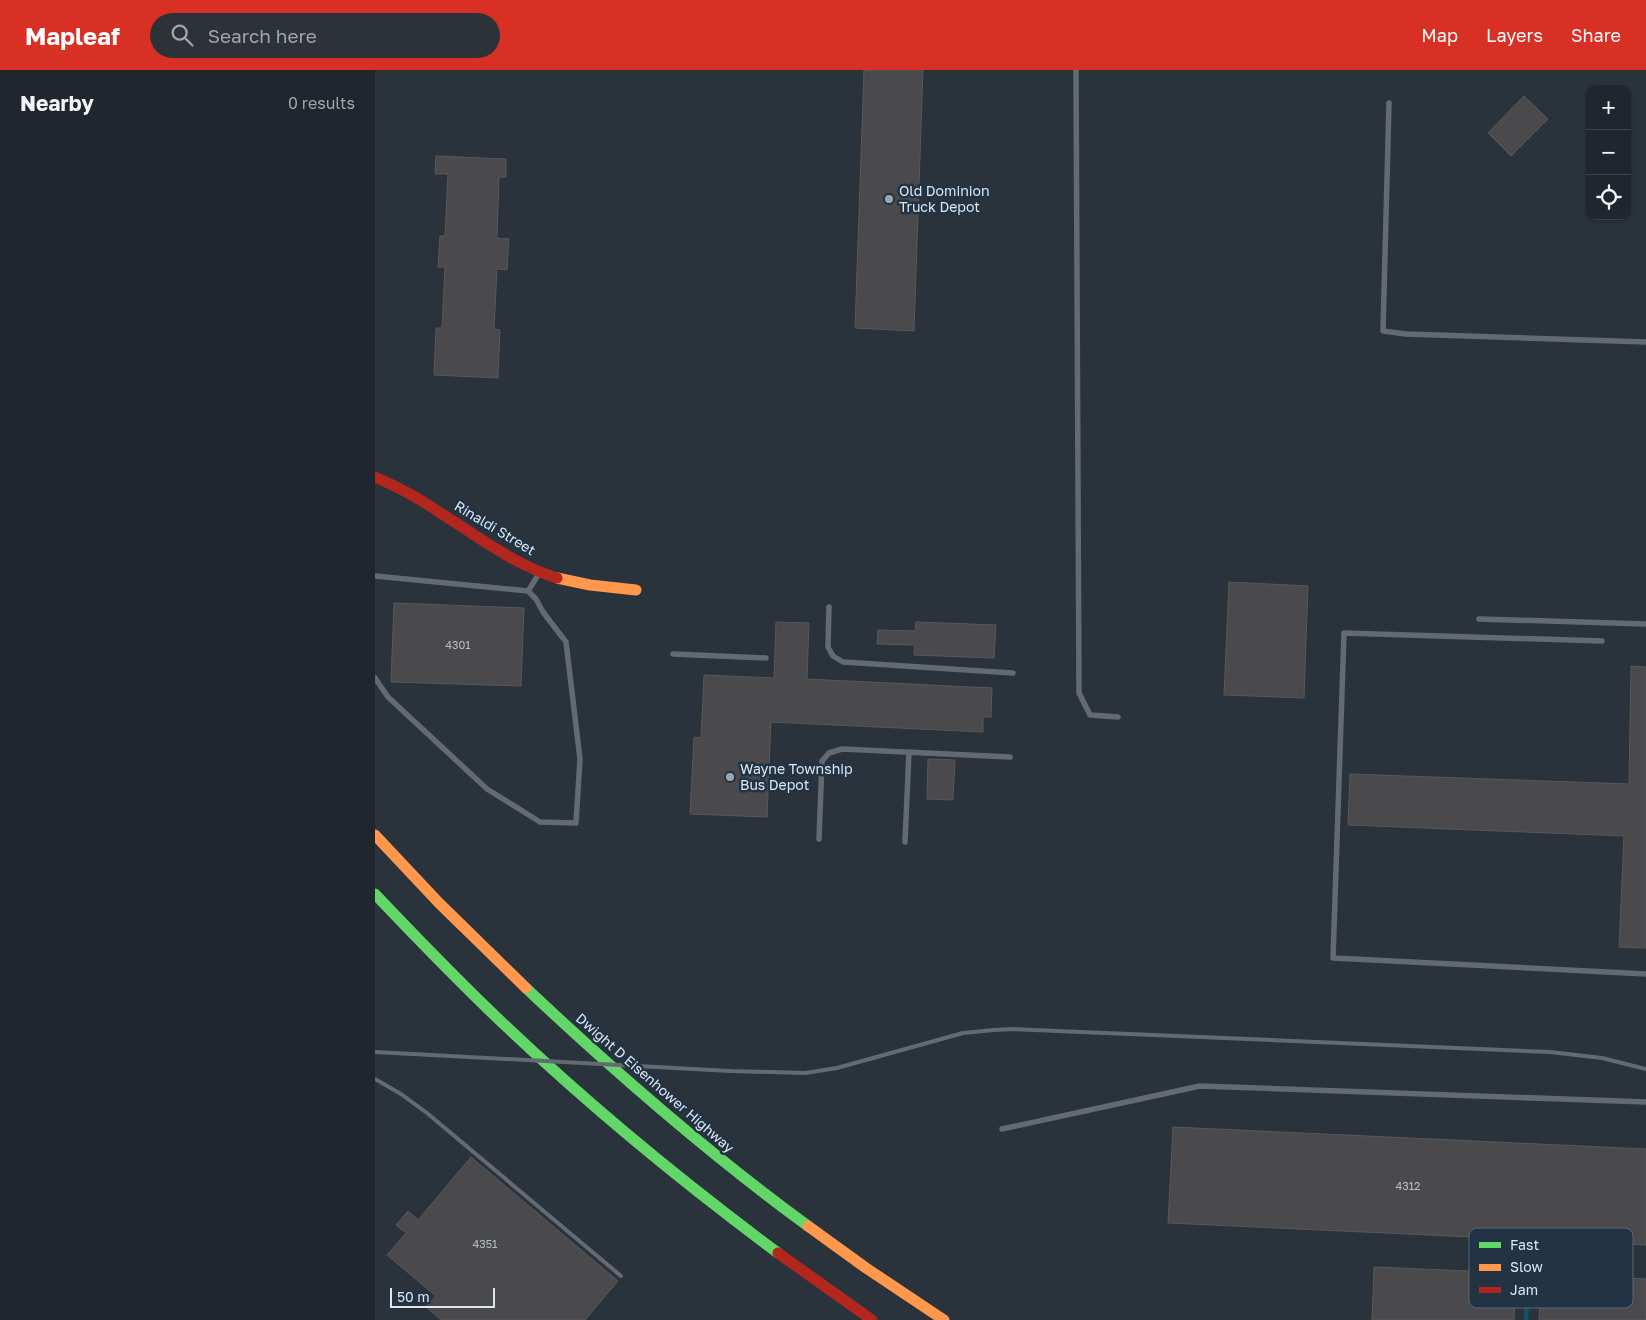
<!DOCTYPE html>
<html lang="en">
<head>
<meta charset="utf-8">
<style>
	body { margin:0; font-family:"Golos Text",sans-serif; background:#2d3239; color:#f1f3f6 }
	.controls { position:absolute; right:15px; top:15px; display:grid; overflow:hidden; border-radius:10px; box-shadow:0 1px 4px #0004 }
	.controls button { width:45px; height:45px; display:grid; place-items:center; padding:0; border:0; border-bottom:1px solid #3d4349; background:#20262d; color:#f1f3f6; font:25px sans-serif }
	.scale { position:absolute; left:15px; bottom:12px; width:105px; box-sizing:border-box; padding-left:5px; border:2px solid #dbe6f1; border-top:0; font-size:14px; line-height:18px; white-space:nowrap; color:#dbe6f1; -webkit-text-stroke:4px #234; paint-order:stroke }
	.list { margin:0; padding:0; list-style:none }
	h2 { display:flex; justify-content:space-between; align-items:center; height:65px; margin:0; padding:0 20px; font-size:21px }
	h2 small { font-size:16px; font-weight:400; color:#a2a5aa }
	.icon { flex:none; width:28px; height:28px; fill:none; stroke:currentColor; stroke-width:2; stroke-linecap:round; stroke-linejoin:round }
	.map { position:relative; flex:none; width:1271px; height:1250px; overflow:hidden }
	header { display:flex; align-items:center; gap:30px; box-sizing:border-box; height:70px; padding:0 25px; background:#d93025; color:#fff }
	header strong { font-size:24px }
	nav { display:flex; gap:28px; margin-inline-start:auto; font-size:18px }
	.search { width:350px; height:45px; background:#2d3239; display:flex; align-items:center; gap:12px; box-sizing:border-box; padding:0 18px; border-radius:28px; color:#a2a5aa; font-size:19px }
	main { display:flex }
	aside { flex:1; background:#20262d }
	.map>svg:first-child { display:block }
	.lines { fill:none; stroke-linecap:round; stroke-linejoin:round }
	.stream { stroke:#115265; stroke-width:4.5 }
	.building { fill:#4a494c; stroke:#585859 }
	.lane { stroke:#636a72; stroke-width:5.5 }
	.fast { stroke:#63d668; stroke-width:11 }
	.slow { stroke:#ff974d; stroke-width:11 }
	.jam { stroke:#b3261e; stroke-width:11 }
	.rail { stroke:#636a72; stroke-width:4 }
	.poi-dot { fill:#9da7b2; stroke:#234; stroke-width:2 }
	.labels { text-anchor:middle; stroke-width:5; stroke-linejoin:round; paint-order:stroke }
	.number-label { font-size:11px; fill:#b7bfc8 }
	.poi-label { font-size:14px; fill:#dbe6f1; stroke:#234; text-anchor:start }
	.street-label { font-size:14px; fill:#dbe6f1; stroke:#234 }
	.key { fill:#234; stroke:#5a6978; stroke-width:1 }
	.key-label { font-size:14px; fill:#dbe6f1 }
</style>
</head>
<body>
<header>
<strong>Mapleaf</strong>
<div class="search"><svg class="icon" aria-label="search" viewBox="0 0 24 24"><circle cx="10" cy="10" r="6"/><path d="M15 15l6 6"/></svg>Search here</div>
<nav><a>Map</a><a>Layers</a><a>Share</a></nav>
</header>
<main>
<aside>
<h2>Nearby<small>0 results</small></h2>
<ul class="list">
</ul>
</aside>
<div class="map">
<svg width="1271" height="1250" viewBox="0 0 1271 1250">
	<rect width="100%" height="100%" fill="#2a333c"/>
	<g class="lines">
		<path class="stream" d="M1151,1250L1153,1204"/>
	</g>
	<path class="building" d="M489,0H548L539,261L480,258Z
		M1149,26L1173,49L1136,86L1113,63Z
		M61,86L131,89V107H124L122,168L134,169L132,200L122,199L119,259L125,260L123,308L59,305L61,258H67L70,197H63L65,166H70L73,104H60Z
		M854,512L933,516L929,628L849,625Z
		M19,533L149,538L146,616L16,612Z
		M401,552L434,553L432,609L617,618L616,647H608V662L396,652L392,747L315,744L319,667L326,668L329,605L399,608Z
		M541,552L621,555L619,588L539,585L540,575L502,574L503,560L540,561Z
		M1256,596L1271,597V878L1244,877L1249,766L973,755L975,704L1254,714Z
		M553,689L580,690L578,730L552,729Z
		M798,1057L1271,1079V1175L793,1153Z
		M96,1087L243,1211L210,1250H66L51,1237L61,1226L12,1185L31,1163L21,1155L33,1141L43,1150Z
		M999,1197L1141,1203L1139,1250H997Z
		M1166,1204L1271,1209V1250H1164Z"/>
	<g class="lines">
		<path class="lane" d="M701,0L704,623L715,645L743,647
			M1014,33L1008,261L1031,264L1271,272
			M0,506L153,521L161,529L168,542L191,572L205,689L201,753L165,752L112,719L13,627L0,608
			M153,521L165,502
			M454,537L453,577L458,586L468,592L638,603
			M1104,549L1271,554
			M1227,571L969,563L958,888L1271,904
			M298,584L391,588
			M444,769L447,691L454,683L467,679L635,687
			M530,772L534,682
			M627,1059L825,1016L1271,1032"/>
		<path class="fast" d="M0,824C37,863 75,902 114,940C205,1028 302,1108 403,1183
			M151,918C240,1002 333,1083 433,1156"/>
		<path class="slow" d="M182,508L215,515L261,520
			M0,765L64,833L151,918
			M433,1156L491,1198L569,1250"/>
		<path class="jam" d="M0,407C23,417 44,428 64,442C102,466 138,494 182,508
			M403,1183L497,1250"/>
		<path class="rail" d="M0,982L355,1001L430,1003L462,998L588,963L619,960L638,959L1175,982L1227,988L1271,999
			M0,1009L26,1024L52,1043L246,1206"/>
	</g>
	<g class="poi-dot">
		<circle cx="514" cy="129" r="5"/>
		<circle cx="355" cy="707" r="5"/>
	</g>
	<g class="labels">
		<g class="number-label">
			<text x="83" y="579">4301</text>
			<text x="1033" y="1120">4312</text>
			<text x="110" y="1178">4351</text>
		</g>
		<g class="poi-label">
			<text x="524" y="126">Old Dominion<tspan x="524" dy="16">Truck Depot</tspan></text>
			<text x="365" y="704">Wayne Township<tspan x="365" dy="16">Bus Depot</tspan></text>
		</g>
		<g class="street-label">
			<text transform="translate(120 458) rotate(31)" y="5">Rinaldi Street</text>
			<text transform="translate(280 1013) rotate(41)" y="5">Dwight D Eisenhower Highway</text>
		</g>
	</g>
	<rect x="1094" y="1158" width="164" height="80" rx="8" class="key"/>
	<rect x="1104" y="1172" width="22" height="6" fill="#63d668"/>
	<rect x="1104" y="1194" width="22" height="7" fill="#ff974d"/>
	<rect x="1104" y="1217" width="22" height="6" fill="#b3261e"/>
	<g class="key-label">
		<text x="1135" y="1180">Fast</text>
		<text x="1135" y="1202">Slow</text>
		<text x="1135" y="1225">Jam</text>
	</g>
</svg>
<div class="controls">
<button>+</button>
<button>−</button>
<button><svg class="icon" aria-label="locate" viewBox="0 0 24 24"><circle cx="12" cy="12" r="6"/><path d="M12 2v4M12 18v4M2 12h4M18 12h4"/></svg></button>
</div>
<div class="scale">50 m</div>
</div>
</main>
</body>
</html>
